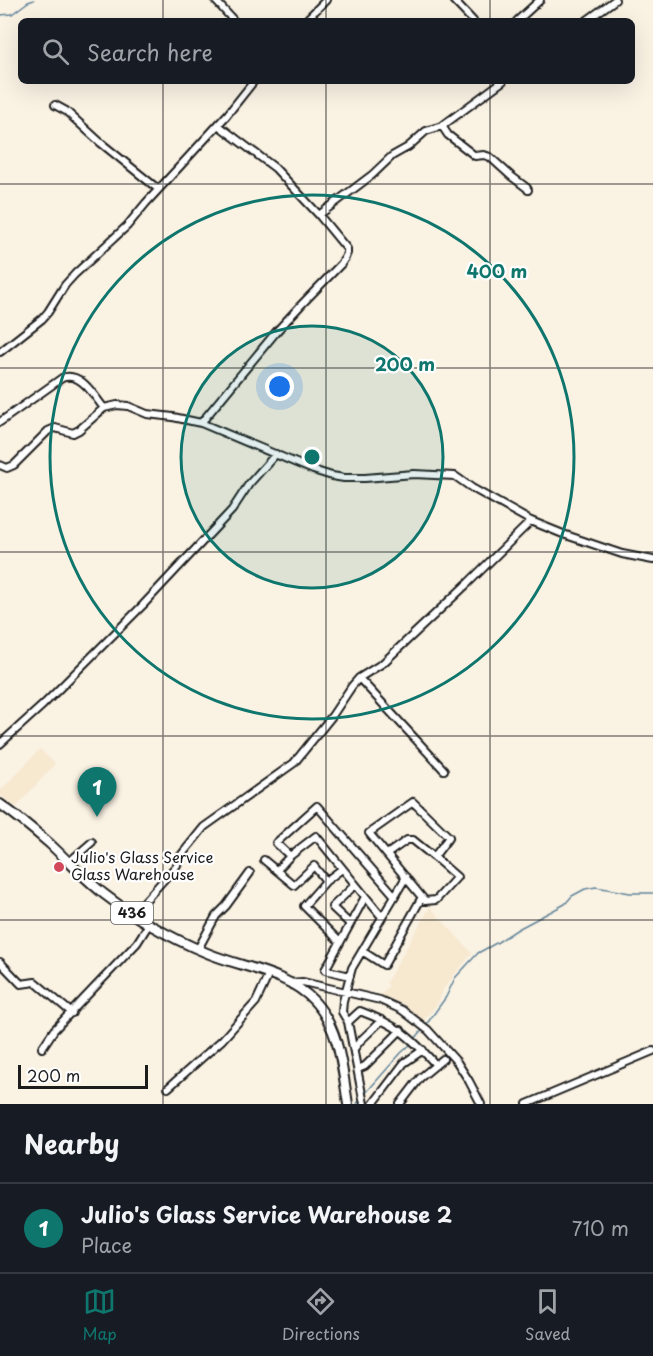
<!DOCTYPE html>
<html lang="en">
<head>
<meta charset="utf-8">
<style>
	body { margin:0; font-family:"Playpen Sans",sans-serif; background:#242831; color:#f1f3f6 }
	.scale { position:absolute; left:18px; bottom:15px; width:130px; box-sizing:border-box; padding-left:6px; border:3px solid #1c1c1c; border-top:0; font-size:16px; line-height:21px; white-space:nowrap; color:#1c1c1c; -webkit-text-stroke:4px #fff; paint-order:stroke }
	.you { position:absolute; left:280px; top:387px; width:21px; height:21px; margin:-15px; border:4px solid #fff; border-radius:50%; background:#1a73e8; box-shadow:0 0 0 9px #1a73e833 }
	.badge { display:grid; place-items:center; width:39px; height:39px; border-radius:50%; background:#0f766e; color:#fff; font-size:20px; font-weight:700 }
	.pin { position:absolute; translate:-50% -50px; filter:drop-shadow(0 2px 3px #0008) }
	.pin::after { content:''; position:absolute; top:32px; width:21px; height:18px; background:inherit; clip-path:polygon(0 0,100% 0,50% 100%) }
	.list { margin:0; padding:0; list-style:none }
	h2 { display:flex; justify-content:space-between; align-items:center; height:78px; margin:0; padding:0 24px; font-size:26px }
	h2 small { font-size:20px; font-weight:400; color:#9ea1a6 }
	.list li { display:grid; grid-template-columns:39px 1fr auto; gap:18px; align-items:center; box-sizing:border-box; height:90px; padding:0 24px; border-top:2px solid #363941 }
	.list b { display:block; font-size:22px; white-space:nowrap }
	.list p { margin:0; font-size:20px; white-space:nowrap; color:#9ea1a6 }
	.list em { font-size:20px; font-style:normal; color:#9ea1a6 }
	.icon { flex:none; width:33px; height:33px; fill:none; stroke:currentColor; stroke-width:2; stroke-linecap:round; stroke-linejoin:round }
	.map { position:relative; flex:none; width:653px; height:1104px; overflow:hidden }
	.search { position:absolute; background:#171b24; box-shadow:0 6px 24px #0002; left:18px; right:18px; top:18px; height:66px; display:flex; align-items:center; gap:15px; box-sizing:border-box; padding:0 21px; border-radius:9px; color:#9ea1a6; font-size:22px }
	.sheet { height:168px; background:#171b24 }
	nav { display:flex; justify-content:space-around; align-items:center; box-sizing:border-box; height:84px; border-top:2px solid #363941; background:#171b24; font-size:16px; color:#9ea1a6 }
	nav a { display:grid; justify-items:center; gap:3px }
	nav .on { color:#0f766e }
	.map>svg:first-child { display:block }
	.built { fill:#f7e8d0 }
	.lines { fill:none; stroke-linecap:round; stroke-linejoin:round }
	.stream { stroke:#62859b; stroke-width:1.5 }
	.minor-casing { stroke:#1c1c1c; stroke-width:10 }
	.major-casing { stroke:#1c1c1c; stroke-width:12 }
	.minor { stroke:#fff; stroke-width:6 }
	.major { stroke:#fff; stroke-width:8 }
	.grid { fill:none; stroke:#1c1c1c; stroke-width:1.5; stroke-opacity:0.55 }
	.ring { fill:none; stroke:#0f766e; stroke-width:3 }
	.poi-dot { fill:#d1495b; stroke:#fff; stroke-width:2 }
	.labels { text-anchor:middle; stroke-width:4.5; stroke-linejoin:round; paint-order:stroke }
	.shield { fill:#fff; stroke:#606060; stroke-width:1.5 }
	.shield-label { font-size:14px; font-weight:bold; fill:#1c1c1c }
	.poi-label { font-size:15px; fill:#1c1c1c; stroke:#fff; text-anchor:start }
	.centre { fill:#0f766e; stroke:#fff; stroke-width:3 }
	.ring-label { font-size:18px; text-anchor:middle; font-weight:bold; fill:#0f766e; stroke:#fff; stroke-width:4.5; stroke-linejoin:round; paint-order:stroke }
</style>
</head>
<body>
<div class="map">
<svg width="653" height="1104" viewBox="0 0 653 1104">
	<rect width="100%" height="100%" fill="#faf2e3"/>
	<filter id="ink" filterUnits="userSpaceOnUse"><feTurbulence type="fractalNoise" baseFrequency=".0167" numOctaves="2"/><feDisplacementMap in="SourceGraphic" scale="12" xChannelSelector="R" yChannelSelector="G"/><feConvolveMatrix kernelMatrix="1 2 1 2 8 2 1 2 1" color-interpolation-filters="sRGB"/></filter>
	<g filter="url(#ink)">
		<path class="built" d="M40,749L55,764L16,807L0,795V791Z
			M430,907L472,953L444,988L438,1003L423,1021L405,1005L381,995L389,985L386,983Z"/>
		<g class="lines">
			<path class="stream" d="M0,15L12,14L28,2L34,0
				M426,1025L446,997L455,978L478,953L498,942L518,929L565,904L572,896L585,889L596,887L630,893H653
				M415,1039L423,1029
				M364,1095L401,1053L412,1043
				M357,1104L361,1098"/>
			<defs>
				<path id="minor" d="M215,0L234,21
					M453,0L473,21
					M305,21L326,0
					M517,21L540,0
					M586,21L615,0
					M55,105L66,111L101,143L158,189
					M442,126L448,135L470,152L475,156L484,155L490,157L511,176L527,188L528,190
					M319,215L372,175L392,156L408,147L426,131L442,126L503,81
					M0,352L42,319L48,312L65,285L75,274L127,226L146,203L227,115L254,81
					M0,422L62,378C81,371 94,396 104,408
					M201,423L276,332L301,305L341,264L345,258L347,253V249L319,215L275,168L218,125
					M0,465L7,468L14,465L48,431L55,428L73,433L79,430L104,408L117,405L128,406L147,414L173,417L201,423L313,470L332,476L344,478H365L414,474L455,476L472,488L531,521L563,534L622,554L653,560
					M359,678L444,770
					M0,744L43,705L143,605L232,510L249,484L276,454
					M413,802L449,837L434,857L457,877L436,900L425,901L369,833Z
					M387,854L407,840H413L434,857
					M290,856L276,843L317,806L395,896
					M264,860L294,885L314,866L326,881
					M69,862L92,842
					M277,870L290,856L316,836L382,917
					M133,914L177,865L179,858L204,827L294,763L332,716L352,686L359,678L383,663L468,583L531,521
					M350,924L332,907L355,885
					M340,942L304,906L326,881L342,869
					M198,949L216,916L226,906L250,873
					M362,951L384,965L422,897
					M0,962L21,984L35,982L72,1013
					M350,976L325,970L365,897
					M289,983L303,982L380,1000L402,1010L428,1030L457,1062L469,1081L481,1104
					M348,1022L360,1011C397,1025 410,1036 436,1065
					M42,1048L54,1030L137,943L149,924
					M354,1049L360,1041L382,1020
					M358,1069L365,1066L401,1030
					M168,1088L222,1040L256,1002L269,974
					M364,1104L348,1022L342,1012L343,1001L352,968L406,877
					M373,1104L404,1063L423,1050
					M400,1104L420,1078L443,1059
					M527,1104L653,1051"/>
				<path id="major" d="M0,804C17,816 34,830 50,844C68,861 85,879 104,894C135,918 171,938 207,953C243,968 287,972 314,1001C340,1029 342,1068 348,1104"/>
			</defs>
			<use href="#minor" class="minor-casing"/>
			<use href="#major" class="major-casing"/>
			<use href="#minor" class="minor"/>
			<use href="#major" class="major"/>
		</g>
	</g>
	<path class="grid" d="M163,0V21M326,0V21M490,0V21M163,81V1104M326,81V1104M490,81V1104M0,184H653M0,368H653M0,552H653M0,736H653M0,920H653"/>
	<circle cx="312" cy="457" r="131" fill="#0f766e" fill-opacity=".12"/>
	<g class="ring">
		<circle cx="312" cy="457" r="131"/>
		<circle cx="312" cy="457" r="262"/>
	</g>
	<circle class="poi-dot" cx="59" cy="867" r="6"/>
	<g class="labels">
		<rect class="shield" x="111" y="902" width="42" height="22" rx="4.5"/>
		<g class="shield-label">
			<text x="132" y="918">436</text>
		</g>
		<g class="poi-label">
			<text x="71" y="863">Julio's Glass Service<tspan x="71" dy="17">Glass Warehouse</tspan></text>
		</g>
	</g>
	<circle cx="312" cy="457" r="9" class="centre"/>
	<g class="ring-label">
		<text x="497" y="278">400 m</text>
		<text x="405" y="371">200 m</text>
	</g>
</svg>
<div class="scale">200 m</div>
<div class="you"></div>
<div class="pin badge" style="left:97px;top:817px">1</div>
<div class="search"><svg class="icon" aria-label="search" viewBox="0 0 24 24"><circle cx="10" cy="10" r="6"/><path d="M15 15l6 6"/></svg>Search here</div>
</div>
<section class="sheet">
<h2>Nearby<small></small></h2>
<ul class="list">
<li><span class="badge">1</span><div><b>Julio's Glass Service Warehouse 2</b><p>Place</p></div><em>710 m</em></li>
</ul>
</section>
<nav>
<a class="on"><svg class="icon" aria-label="map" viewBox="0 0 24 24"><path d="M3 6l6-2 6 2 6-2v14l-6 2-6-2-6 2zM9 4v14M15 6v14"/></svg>Map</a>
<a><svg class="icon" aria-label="directions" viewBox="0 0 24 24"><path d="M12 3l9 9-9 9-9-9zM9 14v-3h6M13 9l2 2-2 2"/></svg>Directions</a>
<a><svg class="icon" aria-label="saved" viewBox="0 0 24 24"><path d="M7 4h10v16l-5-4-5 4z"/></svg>Saved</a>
</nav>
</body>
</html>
